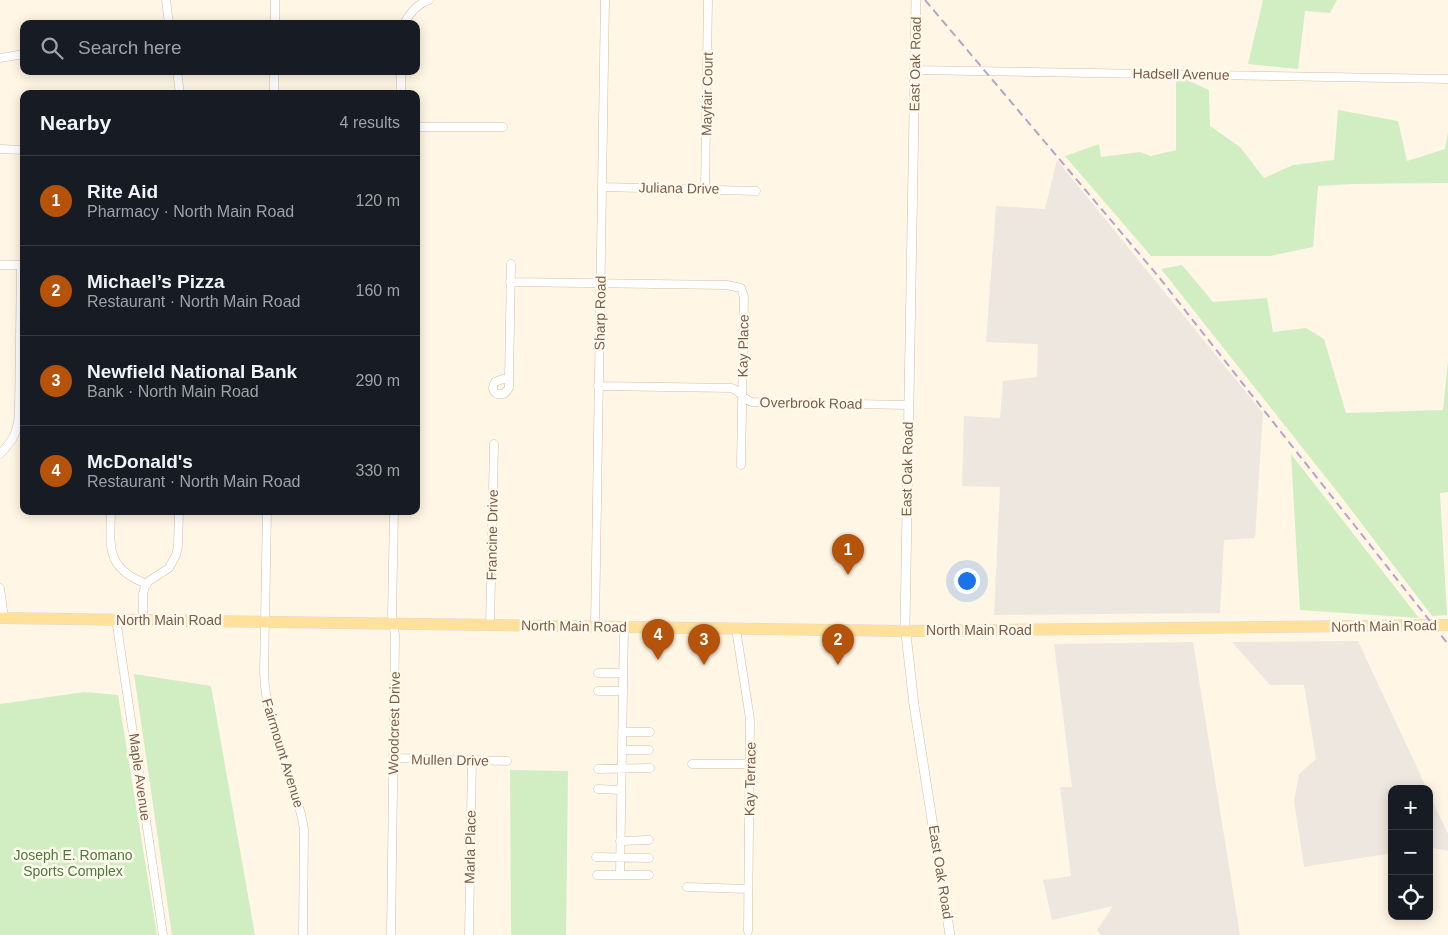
<!DOCTYPE html>
<html lang="en">
<head>
<meta charset="utf-8">
<style>
	body { margin:0; font-family:Helvetica,sans-serif; background:#20242c; color:#f1f3f6 }
	.controls { position:absolute; right:15px; bottom:15px; display:grid; overflow:hidden; border-radius:10px; box-shadow:0 2px 12px #0003 }
	.controls button { width:45px; height:45px; display:grid; place-items:center; padding:0; border:0; border-bottom:1px solid #363941; background:#171b24; color:#f1f3f6; font:25px sans-serif }
	.you { position:absolute; left:966px; top:580px; width:18px; height:18px; margin:-12px; border:4px solid #fff; border-radius:50%; background:#1a73e8; box-shadow:0 0 0 8px #1a73e833 }
	.badge { display:grid; place-items:center; width:32px; height:32px; border-radius:50%; background:#b45309; color:#fff; font-size:16px; font-weight:700 }
	.pin { position:absolute; translate:-50% -41px; filter:drop-shadow(0 1px 2px #0008) }
	.pin::after { content:''; position:absolute; top:26px; width:18px; height:15px; background:inherit; clip-path:polygon(0 0,100% 0,50% 100%) }
	.list { margin:0; padding:0; list-style:none }
	h2 { display:flex; justify-content:space-between; align-items:center; height:65px; margin:0; padding:0 20px; font-size:21px }
	h2 small { font-size:16px; font-weight:400; color:#9ea1a6 }
	.list li { display:grid; grid-template-columns:32px 1fr auto; gap:15px; align-items:center; box-sizing:border-box; height:90px; padding:0 20px; border-top:1px solid #363941 }
	.list b { display:block; font-size:19px; white-space:nowrap }
	.list p { margin:0; font-size:16px; white-space:nowrap; color:#9ea1a6 }
	.list em { font-size:16px; font-style:normal; color:#9ea1a6 }
	.icon { flex:none; width:28px; height:28px; fill:none; stroke:currentColor; stroke-width:2; stroke-linecap:round; stroke-linejoin:round }
	.map { position:relative; flex:none; width:1448px; height:935px; overflow:hidden }
	.search { position:absolute; background:#171b24; box-shadow:0 2px 12px #0003; left:20px; top:20px; width:400px; height:55px; display:flex; align-items:center; gap:12px; box-sizing:border-box; padding:0 18px; border-radius:10px; color:#9ea1a6; font-size:19px }
	.panel { position:absolute; background:#171b24; box-shadow:0 2px 12px #0003; left:20px; top:90px; width:400px; height:425px; border-radius:10px }
	.map>svg:first-child { display:block }
	.industrial { fill:#eee7df }
	.green { fill:#d0eec1 }
	.lines { fill:none; stroke-linecap:round; stroke-linejoin:round }
	.minor-casing { stroke:#d2bea9; stroke-width:9 }
	.tertiary-casing { stroke:#d2bea9; stroke-width:10 }
	.primary-casing { stroke:#dfd8d3; stroke-width:12 }
	.minor { stroke:#fff; stroke-width:8 }
	.tertiary { stroke:#fff; stroke-width:9 }
	.primary { stroke:#ffe19b; stroke-width:11 }
	.rail { stroke:#baa1ca; stroke-width:2; stroke-dasharray:8 5; stroke-linecap:butt }
	.labels { text-anchor:middle; stroke-width:5; stroke-linejoin:round; paint-order:stroke }
	.street-label { font-size:14px; fill:#7b5d47; stroke:#fff9ed }
	.park-label { font-size:14px; fill:#497b3b; stroke:#fff9ed }
</style>
</head>
<body>
<div class="map">
<svg width="1448" height="935" viewBox="0 0 1448 935">
	<rect width="100%" height="100%" fill="#fff6e5"/>
	<path class="industrial" d="M1057,160L1263,413L1255,538L1224,540L1220,613L994,615L1000,487L962,486L964,416L1000,418L1003,381L1037,377L1038,344L986,342L996,206L1045,209Z
		M1358,641L1427,789H1392V853L1304,867L1294,801L1299,774L1316,759L1304,685H1270L1232,642Z
		M1193,642L1240,935H1101L1097,930L1113,906L1052,920L1043,880L1071,876L1060,787H1072L1054,644Z
		M1429,794L1448,834V851L1429,847Z"/>
	<path class="green" d="M1263,0H1337L1330,13L1305,11L1298,69L1248,64Z
		M1176,75L1209,90L1210,126L1240,147L1264,178L1293,165L1334,160L1338,110L1398,121L1407,161L1445,149L1448,132V183L1353,184L1318,186L1313,247L1270,256H1151L1065,156L1099,144L1101,157L1140,152L1151,156L1176,150Z
		M1182,265L1213,302L1267,298L1273,332L1306,328L1324,339L1346,413L1443,410L1448,361V492L1440,493L1447,615L1432,616L1343,499L1161,269Z
		M1291,454L1419,618L1300,610Z
		M134,674L211,686L255,935H172Z
		M84,692L118,695L157,935H0V704Z
		M510,770L568,771L566,935H511Z"/>
	<g class="lines">
		<defs>
			<path id="minor" d="M166,0L169,24
				M275,24V0
				M404,24C410,12 417,4 429,0
				M0,58L24,54
				M914,70L1448,79
				M177,71L180,94
				M274,94V71
				M401,94V71
				M416,127H503
				M0,149L24,150
				M602,187L756,191
				M705,189L708,0
				M0,265H24
				M510,282L727,285L741,288L744,297L741,465
				M503,379L509,380V388L504,394H497C492,391 492,386 495,382Z
				M509,380L511,264
				M598,386L731,388C740,390 743,400 752,402L908,405
				M0,454C14,439 17,434 19,414L21,265
				M111,511C110,548 106,569 147,584
				M267,511L264,672C265,718 288,770 301,814L304,829L303,935
				M0,588L4,618
				M116,619L163,935
				M143,619V594L145,586L149,581L169,568L176,555L178,546L179,511
				M490,625L494,444
				M595,626L605,0
				M736,629L750,719L748,931
				M598,673H622
				M598,691H622
				M622,732H650
				M622,750H649
				M394,758L507,761
				M692,764H750
				M598,769L650,768
				M598,789L621,790
				M620,841L649,840
				M596,857L649,858
				M597,875H649
				M620,875L624,626
				M687,887L748,889
				M391,935L395,635L392,615L394,511
				M469,935L472,760"/>
			<path id="tertiary" d="M916,0L905,625L914,705L950,935"/>
			<path id="primary" d="M0,618L906,631L1448,625"/>
		</defs>
		<use href="#minor" class="minor-casing"/>
		<use href="#tertiary" class="tertiary-casing"/>
		<use href="#primary" class="primary-casing"/>
		<use href="#minor" class="minor"/>
		<use href="#tertiary" class="tertiary"/>
		<use href="#primary" class="primary"/>
		<path class="rail" d="M925,0L1158,276L1448,644"/>
	</g>
	<g class="labels">
		<g class="street-label">
			<text transform="translate(915 64) rotate(-89)" y="5">East Oak Road</text>
			<text transform="translate(1181 74) rotate(1)" y="5">Hadsell Avenue</text>
			<text transform="translate(707 94) rotate(-89)" y="5">Mayfair Court</text>
			<text transform="translate(679 188) rotate(1)" y="5">Juliana Drive</text>
			<text transform="translate(600 313) rotate(-89)" y="5">Sharp Road</text>
			<text transform="translate(743 346) rotate(-89)" y="5">Kay Place</text>
			<text transform="translate(811 403) rotate(1)" y="5">Overbrook Road</text>
			<text transform="translate(907 469) rotate(-89)" y="5">East Oak Road</text>
			<text transform="translate(492 535) rotate(-89)" y="5">Francine Drive</text>
			<text x="169" y="625">North Main Road</text>
			<text transform="translate(574 626) rotate(1)" y="5">North Main Road</text>
			<text transform="translate(1384 626) rotate(-1)" y="5">North Main Road</text>
			<text x="979" y="635">North Main Road</text>
			<text transform="translate(394 723) rotate(-89)" y="5">Woodcrest Drive</text>
			<text transform="translate(283 753) rotate(73)" y="5">Fairmount Avenue</text>
			<text transform="translate(450 760) rotate(1)" y="5">Mullen Drive</text>
			<text transform="translate(140 777) rotate(82)" y="5">Maple Avenue</text>
			<text transform="translate(750 779) rotate(-89)" y="5">Kay Terrace</text>
			<text transform="translate(470 847) rotate(-89)" y="5">Marla Place</text>
			<text transform="translate(941 872) rotate(81)" y="5">East Oak Road</text>
		</g>
		<g class="park-label">
			<text x="73" y="860">Joseph E. Romano<tspan x="73" dy="16">Sports Complex</tspan></text>
		</g>
	</g>
</svg>
<div class="controls">
<button>+</button>
<button>−</button>
<button><svg class="icon" aria-label="locate" viewBox="0 0 24 24"><circle cx="12" cy="12" r="6"/><path d="M12 2v4M12 18v4M2 12h4M18 12h4"/></svg></button>
</div>
<div class="you"></div>
<div class="pin badge" style="left:848px;top:575px">1</div>
<div class="pin badge" style="left:838px;top:665px">2</div>
<div class="pin badge" style="left:704px;top:665px">3</div>
<div class="pin badge" style="left:658px;top:660px">4</div>
<div class="search"><svg class="icon" aria-label="search" viewBox="0 0 24 24"><circle cx="10" cy="10" r="6"/><path d="M15 15l6 6"/></svg>Search here</div>
<section class="panel">
<h2>Nearby<small>4 results</small></h2>
<ul class="list">
<li><span class="badge">1</span><div><b>Rite Aid</b><p>Pharmacy · North Main Road</p></div><em>120 m</em></li>
<li><span class="badge">2</span><div><b>Michael’s Pizza</b><p>Restaurant · North Main Road</p></div><em>160 m</em></li>
<li><span class="badge">3</span><div><b>Newfield National Bank</b><p>Bank · North Main Road</p></div><em>290 m</em></li>
<li><span class="badge">4</span><div><b>McDonald's</b><p>Restaurant · North Main Road</p></div><em>330 m</em></li>
</ul>
</section>
</div>
</body>
</html>
